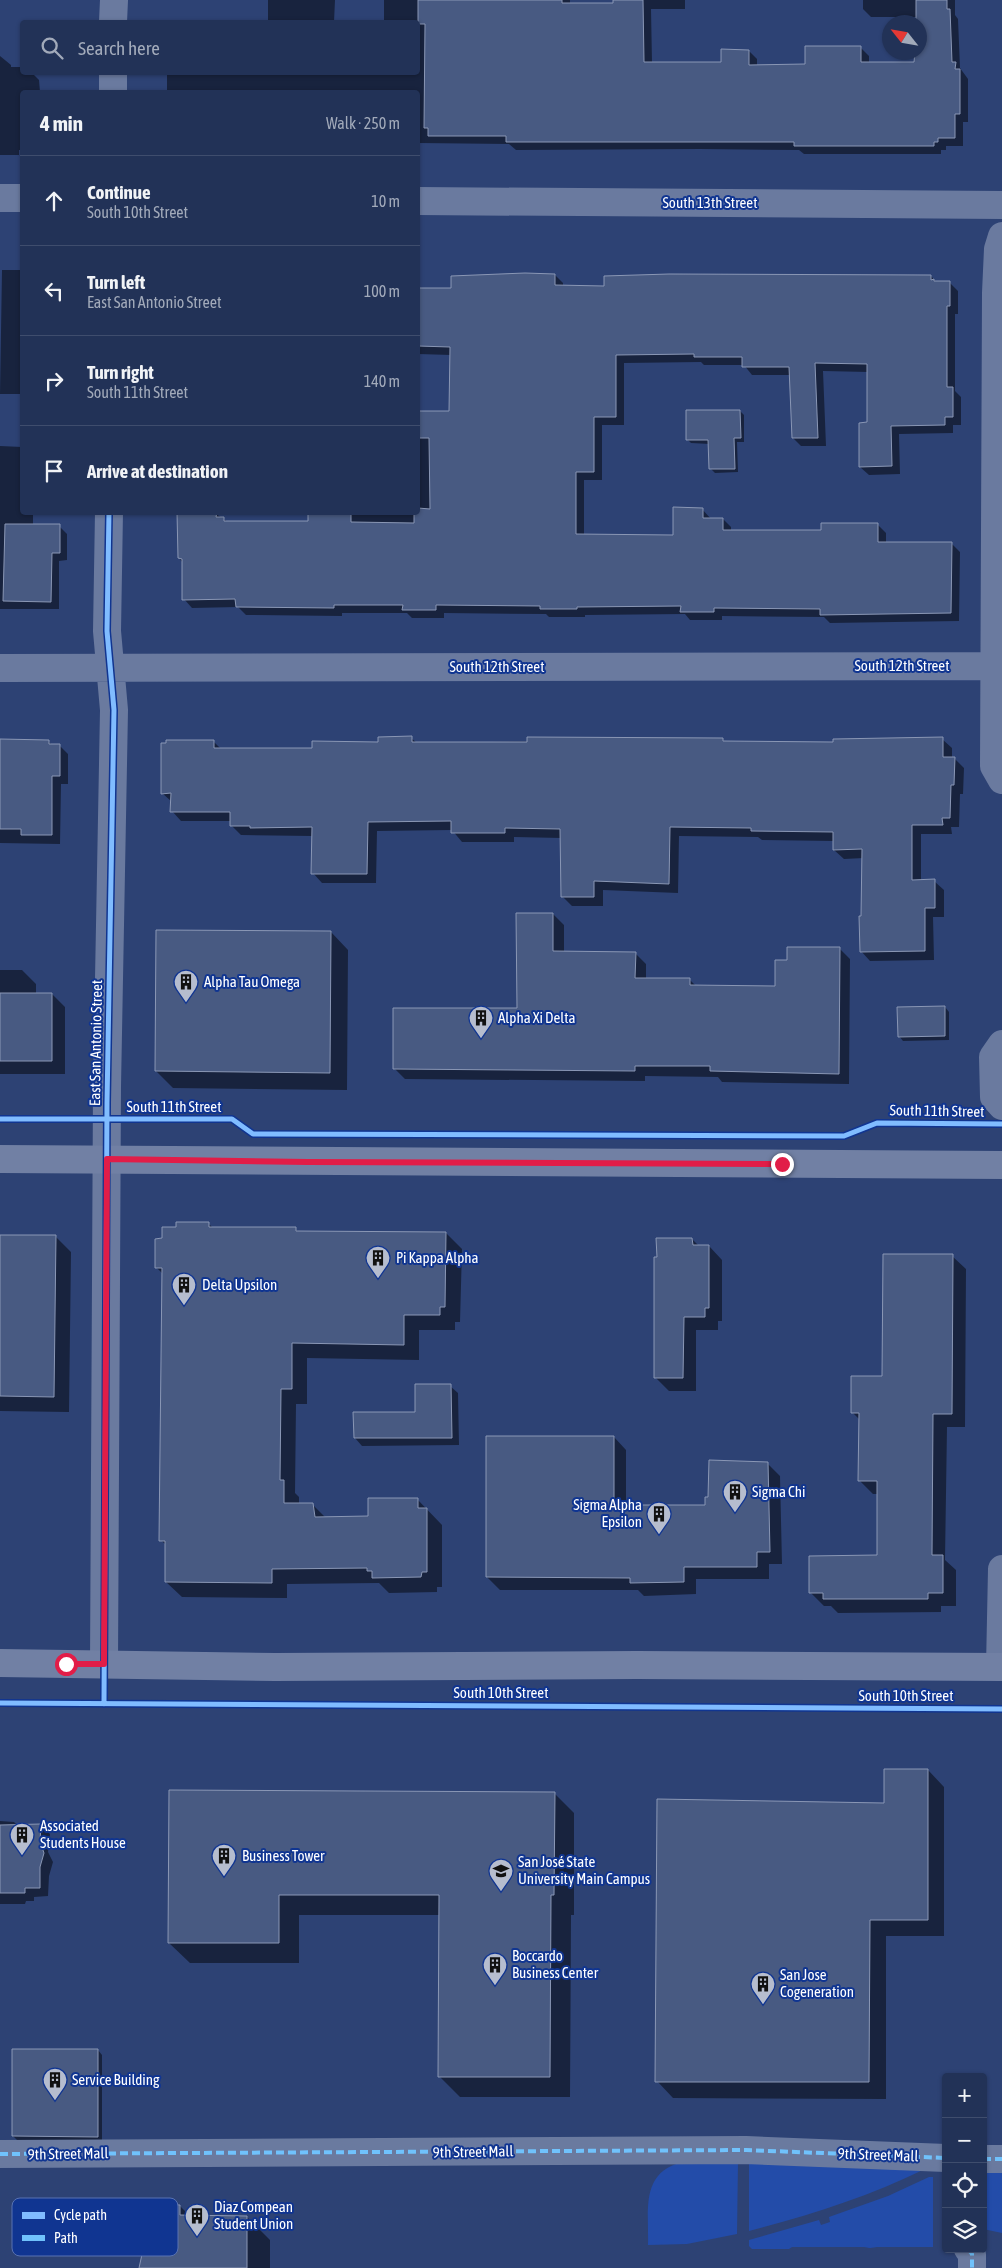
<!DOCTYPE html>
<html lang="en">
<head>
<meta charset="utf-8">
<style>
	body { margin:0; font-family:"Asap Condensed",sans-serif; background:#2a3a5d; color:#f1f3f6 }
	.controls { position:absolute; right:15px; bottom:15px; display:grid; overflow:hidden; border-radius:5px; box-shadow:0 1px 4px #0004 }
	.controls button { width:45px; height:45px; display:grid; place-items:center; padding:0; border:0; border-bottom:1px solid #3f4d6d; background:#223257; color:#f1f3f6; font:25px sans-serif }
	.compass { position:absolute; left:882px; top:15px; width:45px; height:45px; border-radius:50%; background:#223257; box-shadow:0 1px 4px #0004; rotate:301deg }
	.stop { position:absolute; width:15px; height:15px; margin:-11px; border:4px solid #e11d48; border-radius:50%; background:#fff }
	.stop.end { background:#e11d48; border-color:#fff; box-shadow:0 1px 5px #0008 }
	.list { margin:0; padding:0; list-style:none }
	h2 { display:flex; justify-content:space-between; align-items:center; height:65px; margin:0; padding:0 20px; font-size:21px }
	h2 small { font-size:16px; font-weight:400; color:#a2aaba }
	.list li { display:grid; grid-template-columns:32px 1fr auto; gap:15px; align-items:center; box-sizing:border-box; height:90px; padding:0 20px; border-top:1px solid #3f4d6d }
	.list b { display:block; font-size:19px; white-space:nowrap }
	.list p { margin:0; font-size:16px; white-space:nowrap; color:#a2aaba }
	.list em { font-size:16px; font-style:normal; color:#a2aaba }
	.icon { flex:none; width:28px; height:28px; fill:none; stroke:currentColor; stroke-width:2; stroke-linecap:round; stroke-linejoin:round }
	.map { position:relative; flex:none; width:1002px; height:2268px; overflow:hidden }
	.search { position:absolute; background:#223257; box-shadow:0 1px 4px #0004; left:20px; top:20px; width:400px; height:55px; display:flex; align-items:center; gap:12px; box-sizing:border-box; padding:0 18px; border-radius:5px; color:#a2aaba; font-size:19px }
	.panel { position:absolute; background:#223257; box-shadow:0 1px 4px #0004; left:20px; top:90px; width:400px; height:425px; border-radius:5px }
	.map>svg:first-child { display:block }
	.green { fill:#234ca9 }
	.shadow { fill:#0007 }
	.building { fill:#485a82; stroke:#8a97b5 }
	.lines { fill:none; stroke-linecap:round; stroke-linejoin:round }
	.pedestrian { stroke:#6a7a9f; stroke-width:28 }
	.minor { stroke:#6a7a9f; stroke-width:28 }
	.tertiary { stroke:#6a7a9f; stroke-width:28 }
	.secondary { stroke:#7180a4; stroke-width:28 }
	.quiet { stroke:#70c2fc; stroke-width:4; stroke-dasharray:8 4; stroke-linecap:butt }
	.cycleway-casing { stroke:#103591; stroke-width:8 }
	.cycleway { stroke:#80bcff; stroke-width:5 }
	.route { stroke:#e11d48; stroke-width:6 }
	.labels { text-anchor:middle; stroke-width:4; stroke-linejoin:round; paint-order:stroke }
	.street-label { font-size:15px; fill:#fff; stroke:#103591 }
	.poi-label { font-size:15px; fill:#fff; stroke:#103591; text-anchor:start }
	.key { fill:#103591; stroke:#5872b2; stroke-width:1 }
	.key-label { font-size:14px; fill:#fff }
</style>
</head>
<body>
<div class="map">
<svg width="1002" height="2268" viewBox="0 0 1002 2268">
	<rect width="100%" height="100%" fill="#2d4274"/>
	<path class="green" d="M749,2161L925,2169C868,2197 810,2215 749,2231Z
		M1002,2161V2233L983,2229V2166Z
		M682,2162H738L737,2234L687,2244L648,2245C649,2210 640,2173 682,2162Z
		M929,2177H933V2247H877L870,2248L864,2247H792L789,2249H752L749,2246V2240L819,2220L821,2225L830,2222L829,2217L888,2196Z"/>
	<path class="shadow" d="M268,0H335L334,22H268Z
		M384,0H570V4L614,5V0H685V9H651L652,63H723L749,51L757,59V66H807L860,47L869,56V63H916L920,52V22H917V17H871L863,9V0H955V15L958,19L960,68L968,79V122H963V146H946V150H941V154H804L799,150L700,149L516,150L509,144L418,143V92H167V72H418V22H384Z
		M0,56L11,65V67H21L22,72H31L39,80L40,92H22V150H19V155H0Z
		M2,270H22V394H0Z
		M555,275L563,283V286L605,287L931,276L937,283L949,282L958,291V314H955V391L961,397V425H953V433L899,434L900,474L869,475L860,467L868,423V372L823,371L826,446H801L793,438L791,375H752L744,365H704L701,362L624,363V425H602V480H584V536H674L702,509L711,519H723L731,527V531H822L878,525L886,533V543H951L960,552L959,621L830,623L824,617L722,616V620H690L685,614L585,615V617H549L546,614L444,613V618H412L407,613H342V616L246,615L238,607L192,608L184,599L183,563L179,558L216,514L228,522L309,523V512H418V412H451V355L418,354V289H452Z
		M740,411L744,415V442H737L738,472L715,473L711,469L710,444L691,443L687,439Z
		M0,446L22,447V512H33V524L59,526L67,534V560L59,561V609H0Z
		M411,738L417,743L722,739L725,742L834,743L942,739L952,748V759H955L964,768L963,794H960L959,827H951L952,834H921V881H934L944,890V917H933L934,960L870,961L861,951L864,858L844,859L834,850V841L762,840L758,837L679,836L678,893L603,890V906H572L562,896V838L514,837V842H462L452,830L377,831L376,883H322L313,873V836L241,835L231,825V821H181L172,811V802L162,793L213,741L221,749H313L380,743Z
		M0,741H48L53,746L59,745L68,754V784H61L60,844L0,843Z
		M553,914L564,925V952L635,953L646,964V980L689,979L696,986L776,988L839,948L850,959L849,1084L722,1082L718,1077L645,1076V1081L405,1079L394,1068L519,1010Z
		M331,932L348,950L347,1090L173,1088L156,1071Z
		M0,970H22L36,984V994H52L65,1007V1074H0Z
		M945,1007L949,1012V1040L903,1041L899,1036Z
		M208,1223L214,1229H295L299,1232L446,1233L462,1249L460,1322H455V1330H419V1360L307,1358V1404H296L295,1493L299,1497V1505H313L326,1518H369L417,1499L442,1525V1587H437V1592L389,1593L379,1583L287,1584V1598L182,1597L166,1582L167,1546L161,1540L163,1274L156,1267L163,1240L177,1228Z
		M0,1236L56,1237L71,1252L69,1412L0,1411Z
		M692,1239L699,1246H709L722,1260V1321H718V1330H696V1391H669L655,1377Z
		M952,1256L966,1269L965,1427H947L945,1560L956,1570V1606H941V1612L838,1613L831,1606H824L810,1592L878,1557V1494H873L860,1481V1420L852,1412L883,1377Z
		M450,1386L458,1393L459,1445L362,1446L355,1438L416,1413Z
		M614,1437L626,1450V1506H706L767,1463L780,1476L782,1564H769V1579H696V1594L644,1596L638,1590H500L487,1577Z
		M928,1770L944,1787V1936H886V2099L673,2098L657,2081L885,1804Z
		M170,1792L554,1793L574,1813V1915H571L570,2097H460L439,2076L440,1915H299V1963H190L169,1943Z
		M0,1821L14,1822L18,1826L41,1825L50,1834L48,1852L53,1862L49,1876L48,1896L34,1897V1901H26L25,1904H0Z
		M98,2050L102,2055V2140H17L13,2136Z
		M180,2206L190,2216L247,2217L270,2240V2268H140Z"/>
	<path class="building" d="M418,0H562V3H613V0H643L644,62H721V49L749,50V65L805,64V46H861V62H914L915,52H920V22H916V0H947V9H950L952,62H956L955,69H960V114H955V138H938V142H934V146H794V142H506V136H428V128H424L425,24H418Z
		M525,273L555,274V285L604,286V276L669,274L931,275V280L934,279V281H950V306H947V387H953V417H945V425L891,426L892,466L859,467V423L867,422V364L815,363L818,438H792L789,367H742V357H694V354L616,355V417H594V472H576V534L673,535V507L703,508V518H723V530H821V523H878V542H952L951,613L820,615V609L714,608V612H680L681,606L577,607V609H540V606L436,605V610H402L403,605H334V608L236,607L235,599L182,600V559L178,558L177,512H217L216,517H224V521H308V512H351V522L414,523V512H418V508L430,509L429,438H418V411H449L450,347L418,346V288H451V276Z
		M686,410H740L741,438H734L735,469H709L708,440H686Z
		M5,524H60V553H52L51,602L3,601Z
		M412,736V742H527V737L723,738V741L833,742V739L943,737V757H955L954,785H951L950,818H942L943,825H912V880L935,879V908H925V951L860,952L859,916H861L862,849L833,850V832L751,831V828L670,827L669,884L594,881V897H561L560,829L505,828V833H451V821L368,822L367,874H311L312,827L250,828V826H230V812H170L171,793L161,794V743H166V740H214V748H312V741L378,742V737Z
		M0,739L49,740V744H60V776H52V835H21V829H0Z
		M516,913H553V951L636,952L635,978H690V985L775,986V960H787V947H840L839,1074L710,1071V1066H635V1071L393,1069V1008H517Z
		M156,930L331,931L330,1073L155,1071Z
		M0,993H52V1061H0Z
		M945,1006V1036L898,1037L897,1007Z
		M176,1222H209V1227H296V1231L446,1232L445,1307H440V1315H404V1345L292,1343V1389H281L280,1480H284V1503H313L315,1517L368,1516V1498H418V1508H427V1572H422L421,1577L372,1578V1571H367V1568L272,1569V1583L165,1582V1541H159L162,1268H155V1239L162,1238V1227H176Z
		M0,1235H56L54,1397L0,1396Z
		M656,1238H692L693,1245H709V1308H705V1317H684L683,1378H654V1257H657Z
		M883,1254H953L952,1414H933L932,1555H943V1593H928V1599H823V1593H809V1556L877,1555V1481H858L859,1413H851V1376H882Z
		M415,1384H451L452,1438H354L353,1412H415Z
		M486,1436H614V1505H705V1497H708L709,1460L768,1462L770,1552H757V1567H684V1582L630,1583V1578L486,1577Z
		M884,1769H928V1920H870L869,2082H655L657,1799L884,1803Z
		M169,1790L555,1792L554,1895H551L550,2077H438L439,1895H279V1943H168Z
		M41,1824L40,1842L44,1853L40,1867V1888H25V1893H0V1825Z
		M12,2049H98V2137L12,2136Z
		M153,2204L180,2205V2215L247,2216V2268H139Z"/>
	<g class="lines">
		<path class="pedestrian" d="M0,2154L746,2150L946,2158
			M983,2159H1002
			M968,2249L972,2254V2268"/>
		<path class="minor" d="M113,22L114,0
			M113,92V72
			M1002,236L998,249L996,293L994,766L1002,780
			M0,668L993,666
			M1002,1044L993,1057L994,1097L1002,1106
			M104,1664L107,1087L114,710L107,631L109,512
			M1000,1667L1002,1569"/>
		<path class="tertiary" d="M0,198H22
			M418,201L1002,205"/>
		<path class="secondary" d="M0,1159L1002,1165
			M0,1663L275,1667L637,1665L1002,1667"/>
		<path class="quiet" d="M0,2154L746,2150L946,2158
			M983,2159H1002
			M968,2249L972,2254V2268"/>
		<defs>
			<path id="cycleway" d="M0,1119H232L253,1134L844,1136L877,1123L1002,1124
				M0,1703L1002,1709
				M104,1704L107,1103L114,710L107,631L109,512"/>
		</defs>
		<use href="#cycleway" class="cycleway-casing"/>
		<use href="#cycleway" class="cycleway"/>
	</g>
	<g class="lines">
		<path class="route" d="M66,1664H104L107,1159L308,1162L782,1164"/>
	</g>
	<defs>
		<symbol id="building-pin" viewBox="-11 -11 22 30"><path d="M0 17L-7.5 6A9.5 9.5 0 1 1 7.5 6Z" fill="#b6bdce" stroke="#103591"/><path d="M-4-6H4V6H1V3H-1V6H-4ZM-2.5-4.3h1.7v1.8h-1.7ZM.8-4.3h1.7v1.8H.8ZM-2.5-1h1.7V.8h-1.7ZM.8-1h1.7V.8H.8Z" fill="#111"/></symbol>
		<symbol id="university-pin" viewBox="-11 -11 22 30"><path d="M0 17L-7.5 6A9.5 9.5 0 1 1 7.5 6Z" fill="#b6bdce" stroke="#103591"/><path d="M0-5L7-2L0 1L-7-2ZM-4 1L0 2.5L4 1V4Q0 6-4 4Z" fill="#111"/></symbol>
	</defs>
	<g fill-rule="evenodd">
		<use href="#building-pin" x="172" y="968" width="28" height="38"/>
		<use href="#building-pin" x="467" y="1004" width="28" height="38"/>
		<use href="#building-pin" x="364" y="1244" width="28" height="38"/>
		<use href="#building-pin" x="170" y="1271" width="28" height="38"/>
		<use href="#building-pin" x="721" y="1478" width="28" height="38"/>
		<use href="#building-pin" x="645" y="1500" width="28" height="38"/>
		<use href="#building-pin" x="8" y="1821" width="28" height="38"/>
		<use href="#building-pin" x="210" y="1842" width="28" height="38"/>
		<use href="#university-pin" x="487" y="1857" width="28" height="38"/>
		<use href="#building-pin" x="481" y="1951" width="28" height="38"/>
		<use href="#building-pin" x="749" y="1970" width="28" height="38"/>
		<use href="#building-pin" x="41" y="2066" width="28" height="38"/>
		<use href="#building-pin" x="183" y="2202" width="28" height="38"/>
	</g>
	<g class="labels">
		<g class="street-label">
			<text x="710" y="208">South 13th Street</text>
			<text x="902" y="671">South 12th Street</text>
			<text x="497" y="672">South 12th Street</text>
			<text transform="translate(96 1043) rotate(-89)" y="5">East San Antonio Street</text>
			<text x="174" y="1112">South 11th Street</text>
			<text transform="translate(937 1111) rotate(1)" y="5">South 11th Street</text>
			<text x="501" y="1698">South 10th Street</text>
			<text x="906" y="1701">South 10th Street</text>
			<text transform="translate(473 2152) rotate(-1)" y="5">9th Street Mall</text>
			<text transform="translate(68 2154) rotate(-1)" y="5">9th Street Mall</text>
			<text transform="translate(878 2155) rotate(2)" y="5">9th Street Mall</text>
		</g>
		<g class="poi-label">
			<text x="204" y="987">Alpha Tau Omega</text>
			<text x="498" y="1023">Alpha Xi Delta</text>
			<text x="396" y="1263">Pi Kappa Alpha</text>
			<text x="202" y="1290">Delta Upsilon</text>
			<text x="752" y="1497">Sigma Chi</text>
			<text x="642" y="1510" text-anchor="end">Sigma Alpha<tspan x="642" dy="17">Epsilon</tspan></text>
			<text x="40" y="1831">Associated<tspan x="40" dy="17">Students House</tspan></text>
			<text x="242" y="1861">Business Tower</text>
			<text x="518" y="1867">San José State<tspan x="518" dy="17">University Main Campus</tspan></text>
			<text x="512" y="1961">Boccardo<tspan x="512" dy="17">Business Center</tspan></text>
			<text x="780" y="1980">San Jose<tspan x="780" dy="17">Cogeneration</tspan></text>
			<text x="72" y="2085">Service Building</text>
			<text x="214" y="2212">Diaz Compean<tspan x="214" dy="17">Student Union</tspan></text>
		</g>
	</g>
	<rect x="12" y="2198" width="166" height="58" rx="8" class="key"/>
	<rect x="22" y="2212" width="23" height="7" fill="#80bcff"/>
	<rect x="22" y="2235" width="23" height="6" fill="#70c2fc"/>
	<g class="key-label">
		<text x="54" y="2220">Cycle path</text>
		<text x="54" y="2243">Path</text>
	</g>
</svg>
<div class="controls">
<button>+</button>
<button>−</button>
<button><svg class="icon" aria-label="locate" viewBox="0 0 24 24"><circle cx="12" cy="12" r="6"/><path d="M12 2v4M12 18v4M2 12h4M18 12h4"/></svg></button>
<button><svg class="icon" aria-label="layers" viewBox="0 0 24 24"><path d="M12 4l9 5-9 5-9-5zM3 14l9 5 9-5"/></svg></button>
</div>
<svg class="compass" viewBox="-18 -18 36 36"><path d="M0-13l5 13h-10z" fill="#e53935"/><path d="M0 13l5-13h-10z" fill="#a2aaba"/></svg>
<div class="stop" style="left:66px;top:1664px"></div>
<div class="stop end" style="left:782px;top:1164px"></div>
<div class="search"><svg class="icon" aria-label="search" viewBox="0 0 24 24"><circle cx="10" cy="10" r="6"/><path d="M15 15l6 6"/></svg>Search here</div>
<section class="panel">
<h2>4 min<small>Walk · 250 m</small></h2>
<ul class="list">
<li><svg class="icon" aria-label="ahead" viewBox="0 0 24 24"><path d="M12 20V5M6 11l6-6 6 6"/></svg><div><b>Continue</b><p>South 10th Street</p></div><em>10 m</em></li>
<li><svg class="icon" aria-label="left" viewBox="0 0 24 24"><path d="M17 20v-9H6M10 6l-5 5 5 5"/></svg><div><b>Turn left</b><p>East San Antonio Street</p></div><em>100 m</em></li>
<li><svg class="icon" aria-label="right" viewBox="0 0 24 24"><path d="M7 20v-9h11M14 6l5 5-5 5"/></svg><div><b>Turn right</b><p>South 11th Street</p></div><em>140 m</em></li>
<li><svg class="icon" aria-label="arrive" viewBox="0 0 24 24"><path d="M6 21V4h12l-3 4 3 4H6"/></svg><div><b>Arrive at destination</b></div></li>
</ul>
</section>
</div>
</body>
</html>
